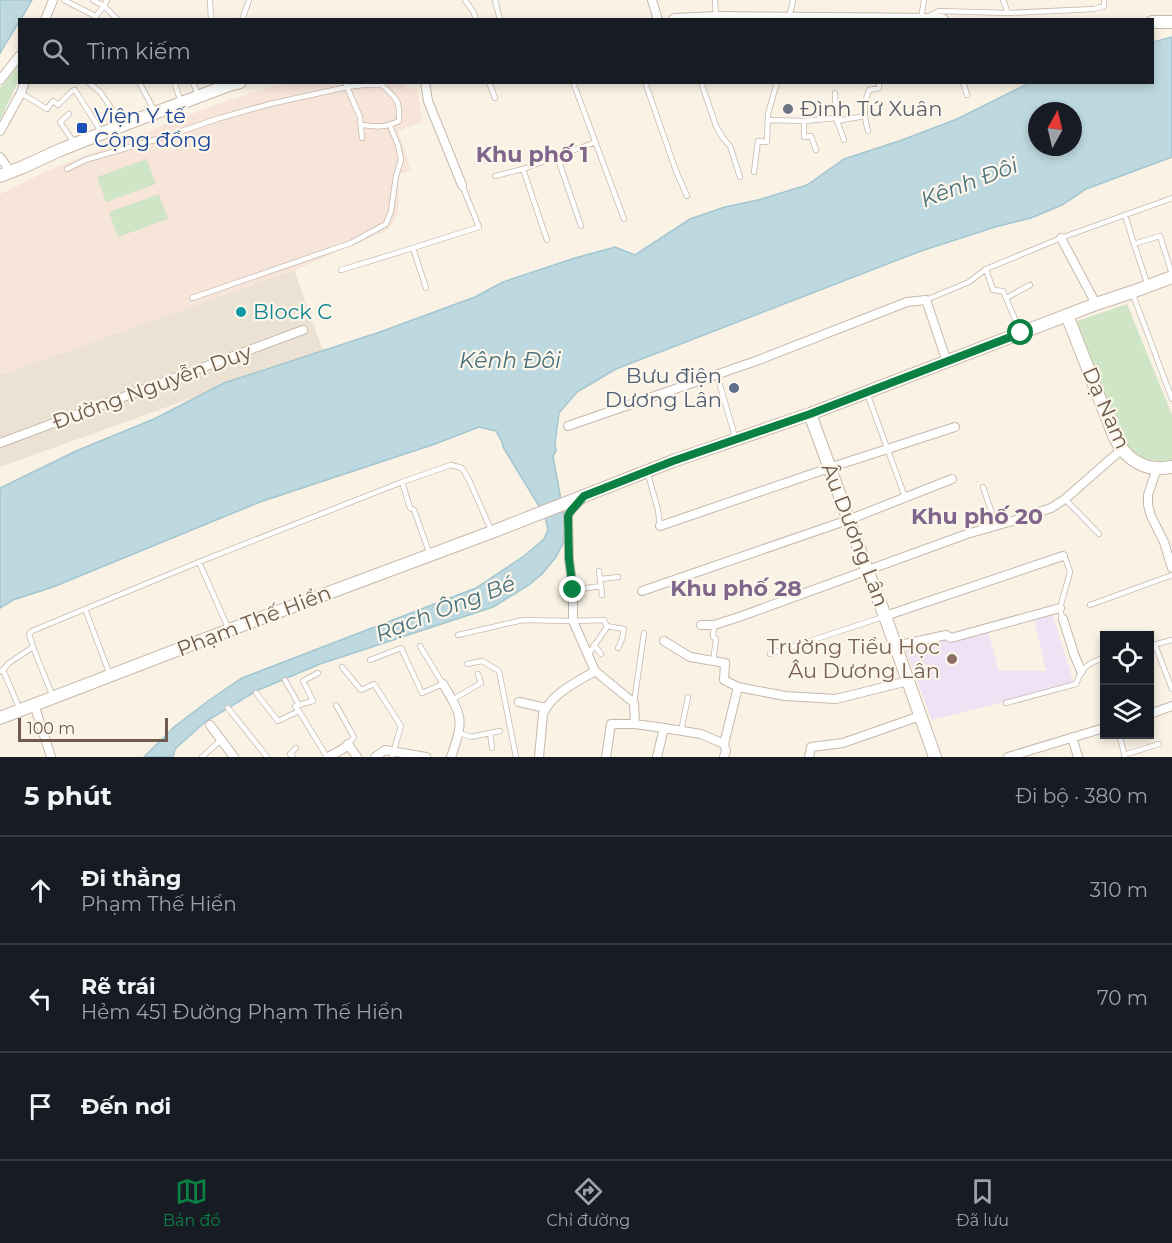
<!DOCTYPE html>
<html lang="vi">
<head>
<meta charset="utf-8">
<style>
	body { margin:0; font-family:Montserrat,sans-serif; background:#242831; color:#f1f3f6 }
	.controls { position:absolute; right:18px; bottom:18px; display:grid; overflow:hidden; border-radius:0px; box-shadow:0 3px 9px #0003 }
	.controls button { width:54px; height:54px; display:grid; place-items:center; padding:0; border:0; border-bottom:2px solid #363941; background:#171b24; color:#f1f3f6; font:30px sans-serif }
	.compass { position:absolute; left:1028px; top:102px; width:54px; height:54px; border-radius:50%; background:#171b24; box-shadow:0 3px 9px #0003; rotate:8deg }
	.scale { position:absolute; left:18px; bottom:15px; width:150px; box-sizing:border-box; padding-left:6px; border:3px solid #6e5b4e; border-top:0; font-size:16px; line-height:21px; white-space:nowrap; color:#6e5b4e; -webkit-text-stroke:4px #fcf6eb; paint-order:stroke }
	.stop { position:absolute; width:18px; height:18px; margin:-14px; border:4px solid #0b8043; border-radius:50%; background:#fff }
	.stop.end { background:#0b8043; border-color:#fff; box-shadow:0 2px 6px #0008 }
	.list { margin:0; padding:0; list-style:none }
	h2 { display:flex; justify-content:space-between; align-items:center; height:78px; margin:0; padding:0 24px; font-size:26px }
	h2 small { font-size:20px; font-weight:400; color:#9ea1a6 }
	.list li { display:grid; grid-template-columns:39px 1fr auto; gap:18px; align-items:center; box-sizing:border-box; height:108px; padding:0 24px; border-top:2px solid #363941 }
	.list b { display:block; font-size:22px; white-space:nowrap }
	.list p { margin:0; font-size:20px; white-space:nowrap; color:#9ea1a6 }
	.list em { font-size:20px; font-style:normal; color:#9ea1a6 }
	.icon { flex:none; width:33px; height:33px; fill:none; stroke:currentColor; stroke-width:2; stroke-linecap:round; stroke-linejoin:round }
	.map { position:relative; flex:none; width:1172px; height:757px; overflow:hidden }
	.search { position:absolute; background:#171b24; box-shadow:0 3px 9px #0003; left:18px; right:18px; top:18px; height:66px; display:flex; align-items:center; gap:15px; box-sizing:border-box; padding:0 21px; border-radius:0px; color:#9ea1a6; font-size:22px }
	.sheet { height:402px; background:#171b24 }
	nav { display:flex; justify-content:space-around; align-items:center; box-sizing:border-box; height:84px; border-top:2px solid #363941; background:#171b24; font-size:16px; color:#9ea1a6 }
	nav a { display:grid; justify-items:center; gap:3px }
	nav .on { color:#0b8043 }
	.map>svg:first-child { display:block }
	.residential { fill:#ece2d3 }
	.commercial { fill:#f8e5da }
	.education { fill:#efe2f5 }
	.green { fill:#d0e4c6 }
	.water { fill:#bdd8df; stroke:#a4c6d0; stroke-width:1.5; fill-rule:evenodd }
	.lines { fill:none; stroke-linecap:round; stroke-linejoin:round }
	.lane-casing { stroke:#c6b9ab; stroke-width:6 }
	.street-casing { stroke:#c6b9ab; stroke-width:10 }
	.secondary-casing { stroke:#c8b9a9; stroke-width:14 }
	.lane { stroke:#fff; stroke-width:4.5 }
	.street { stroke:#fff; stroke-width:8 }
	.secondary { stroke:#fff; stroke-width:12 }
	.route { stroke:#0b8043; stroke-width:8 }
	.worship-dot { fill:#6b7280; stroke:#fcf6eb; stroke-width:2 }
	.transit-dot { fill:#1a4fb4; stroke:#fcf6eb; stroke-width:2 }
	.culture-dot { fill:#0f9aa8; stroke:#fcf6eb; stroke-width:2 }
	.service-dot { fill:#5c6f8a; stroke:#fcf6eb; stroke-width:2 }
	.education-dot { fill:#8d6e63; stroke:#fcf6eb; stroke-width:2 }
	.labels { text-anchor:middle; stroke-width:4.5; stroke-linejoin:round; paint-order:stroke }
	.worship-label { font-size:21px; fill:#5b616d; stroke:#fcf6eb; text-anchor:start }
	.transit-label { font-size:21px; fill:#164399; stroke:#fcf6eb; text-anchor:start }
	.culture-label { font-size:21px; fill:#0d838f; stroke:#fcf6eb; text-anchor:start }
	.service-label { font-size:21px; fill:#4e5e75; stroke:#fcf6eb; text-anchor:end }
	.street-label { font-size:21px; fill:#6e5b4e; stroke:#fcf6eb }
	.education-label { font-size:21px; fill:#785e54; stroke:#fcf6eb; text-anchor:end }
	.neighbourhood-label { font-size:22px; font-weight:bold; fill:#80668a; stroke:#fcf6eb }
	.water-label { font-size:22px; font-style:italic; fill:#4b737f; stroke:#fcf6eb }
</style>
</head>
<body>
<div class="map">
<svg width="1172" height="757" viewBox="0 0 1172 757">
	<rect width="100%" height="100%" fill="#f9f2e5"/>
	<path class="residential" d="M294,270L323,351L0,467V375Z"/>
	<path class="commercial" d="M290,82H404L406,89L417,88L422,122L398,131L411,170L398,175L399,201L397,216L388,230L295,270L0,375V194L54,168L220,103L267,88Z"/>
	<path class="education" d="M1052,613L1074,684L932,720L905,648L945,638L988,631L999,671H1046L1034,618Z"/>
	<path class="green" d="M19,64V80L0,120V88Z
		M147,159L156,184L106,202L97,177Z
		M159,194L168,219L118,237L109,212Z
		M1127,304L1172,415V461C1155,462 1140,459 1125,450L1077,321Z"/>
	<path class="water" d="M0,0H32L21,19L20,20L19,22L0,53Z
		M1172,37V157L1086,189L1062,205L1031,218L995,227L921,251L616,369L577,392L559,413L555,443L556,451L553,456L565,522L564,541L556,557L542,574L529,585L493,607L320,664L256,691L205,722L175,749L173,757H144L174,727L208,701L242,678L476,588L524,556L544,539L548,530L545,516L503,447L502,442L496,431L479,427L435,444L260,502L53,587L13,600L0,608V488L76,451L154,419L224,383L380,332L475,297L503,282L575,258L615,247L635,255L690,219L725,207L758,200L807,185L844,159L902,140L957,119L1029,83L1152,82L1153,42ZM1037,111H1073V147H1037Z"/>
	<g class="lines">
		<defs>
			<path id="lane" d="M64,0L95,16
				M93,0L104,6L118,20
				M210,0L211,20
				M465,0L474,13L476,20
				M495,0L500,20
				M715,0L716,18
				M1003,0L1008,13
				M929,16L939,11L1008,13L1094,9L1104,6V0
				M789,18L793,0
				M921,19L924,0
				M93,20L104,6L107,0
				M242,20L249,0
				M88,82L100,92L123,125
				M139,82L155,112
				M174,82L181,102
				M193,82L198,96
				M345,82L347,87L363,85H382C397,100 400,99 399,121C384,128 377,127 362,125
				M489,82L495,98
				M573,82L624,219
				M645,82L676,171L687,196
				M701,82L716,126L723,138L730,146L740,177
				M963,82L967,95
				M21,93L47,109L53,101L58,105L72,91L75,90L102,133
				M835,93L836,118L844,140
				M69,114L60,122L75,144
				M768,120L804,121L836,118
				M804,121V137L811,136L816,150
				M837,121L865,116
				M868,131C864,116 863,105 869,90L879,88V82
				M557,156L581,226
				M67,169L85,160L161,138L220,118L270,104L347,87L360,117L362,138
				M523,169L547,240
				M754,172L758,141L767,142L768,114L777,82
				M495,176L523,169L596,142
				M1125,215L1134,244L1160,236L1172,274
				M1134,244L1148,286
				M986,269L993,290L1003,291L1020,331
				M341,270L413,248
				M426,288L413,248L479,227L462,185
				M1132,292L1172,399
				M192,298L351,243L386,224L391,211L396,176L401,160L398,145L390,126
				M1006,298L1030,285
				M926,300L969,282L986,269L1061,238L1172,198
				M717,375L735,437
				M867,393L905,497
				M648,474L658,510L660,526
				M402,482L451,465L462,468L469,480L492,532
				M983,487L996,525
				M1065,499L1099,534
				M199,562L402,482L410,508L414,510L430,555
				M601,579L618,577
				M601,586L602,595
				M573,590L601,586L599,571
				M1090,605L1172,575
				M85,609L199,562L229,630
				M1062,618L1060,608L1070,572L1066,560L1063,556
				M606,626L624,629L622,639L618,648
				M458,635L523,620L573,621L604,620L607,627L588,655
				M594,645L601,654
				M1155,645L1172,689
				M1150,646L1172,640
				M33,647L53,697
				M770,654L883,617
				M370,660L401,648L422,693L443,684L420,646
				M713,662L716,639L713,637L714,625
				M467,664L482,661L499,671L516,757
				M342,667L361,690L374,684L401,726L392,757
				M3,670L9,663L33,647L29,634L32,631L85,609L110,675
				M1,671L3,670L20,710
				M285,680L299,705
				M256,693L278,721L299,711L327,757
				M452,700L481,683L478,674
				M634,703L644,633
				M1006,703L1076,684C1082,668 1087,663 1104,658
				M336,705L354,737L348,744
				M228,708L267,757
				M299,711L295,706L313,701L303,681L318,673
				M681,731L688,697
				M459,733L471,737L500,731
				M490,733L492,748
				M1119,734L1125,757
				M1124,755L1159,744
				M202,757L222,739
				M293,757L290,754L296,748"/>
			<path id="street" d="M652,0L658,20
				M45,20L53,0
				M0,80L20,55
				M425,82L428,101L462,185
				M0,131L21,93L25,82
				M0,157L10,171
				M1061,238L1096,304
				M568,426L756,361L907,302L926,300L947,362
				M0,443L303,330
				M1157,468L1148,495V505L1151,516L1164,542L1172,568
				M583,498L570,511L568,516L569,559L573,590V621L595,671L634,703L635,724L664,728L657,757
				M660,526L829,468L955,427
				M642,591L848,520L952,479
				M885,616L1063,556
				M1063,619L1074,654L1081,671
				M701,625H714L739,617L967,534L1016,520L1051,508L1065,499L1121,450
				M664,641L690,657L725,663L724,680L738,687L785,696L836,699L908,681
				M896,646L946,635L951,638L1060,608
				M443,684C463,717 464,720 451,757
				M519,702L546,708
				M34,704L51,757
				M1150,714L1172,706
				M210,725L234,757
				M664,728L701,734L724,744
				M1072,737L1078,757
				M328,757L343,749L348,744L357,757
				M375,757L385,750L426,757
				M539,757L543,714C552,693 577,682 595,671
				M606,757L611,724H635
				M724,757L726,751L724,744L738,687
				M809,757L811,747L843,743L920,716
				M1008,757L1104,728"/>
			<path id="secondary" d="M675,20L716,18L942,20
				M1152,22H1172
				M0,176L23,167L60,150L123,125L229,85L240,82
				M1067,315L1115,438C1127,461 1146,472 1172,467
				M810,414L867,570L885,616L935,757
				M0,718L229,630L492,532L673,461L810,414L1096,304L1132,292L1172,277"/>
		</defs>
		<use href="#lane" class="lane-casing"/>
		<use href="#street" class="street-casing"/>
		<use href="#secondary" class="secondary-casing"/>
		<use href="#lane" class="lane"/>
		<use href="#street" class="street"/>
		<use href="#secondary" class="secondary"/>
	</g>
	<g class="lines">
		<path class="route" d="M573,590L569,559L568,516L570,512L584,496L673,461L810,414L1021,333"/>
	</g>
	<circle class="worship-dot" cx="788" cy="109" r="6"/>
	<rect class="transit-dot" x="76" y="122" width="12" height="12" rx="3"/>
	<circle class="culture-dot" cx="241" cy="312" r="6"/>
	<circle class="service-dot" cx="734" cy="388" r="6"/>
	<circle class="education-dot" cx="952" cy="659" r="6"/>
	<g class="labels">
		<g class="worship-label">
			<text x="800" y="116">Đình Tứ Xuân</text>
		</g>
		<g class="transit-label">
			<text x="94" y="123">Viện Y tế<tspan x="94" dy="24">Cộng đồng</tspan></text>
		</g>
		<g class="culture-label">
			<text x="253" y="319">Block C</text>
		</g>
		<g class="service-label">
			<text x="722" y="383">Bưu điện<tspan x="722" dy="24">Dương Lân</tspan></text>
		</g>
		<g class="street-label">
			<text transform="translate(152 387) rotate(-20)" y="7">Đường Nguyễn Duy</text>
			<text transform="translate(1106 408) rotate(66)" y="7">Dạ Nam</text>
			<text transform="translate(855 535) rotate(69)" y="7">Âu Dương Lân</text>
			<text transform="translate(254 621) rotate(-21)" y="7">Phạm Thế Hiển</text>
		</g>
		<g class="education-label">
			<text x="940" y="654">Trường Tiểu Học<tspan x="940" dy="24">Âu Dương Lân</tspan></text>
		</g>
		<g class="neighbourhood-label">
			<text x="532" y="162">Khu phố 1</text>
			<text x="977" y="524">Khu phố 20</text>
			<text x="736" y="596">Khu phố 28</text>
		</g>
		<g class="water-label">
			<text transform="translate(969 182) rotate(-21)" y="8">Kênh Đôi</text>
			<text x="510" y="368">Kênh Đôi</text>
			<text transform="translate(445 608) rotate(-21)" y="8">Rạch Ông Bé</text>
		</g>
	</g>
</svg>
<div class="controls">
<button><svg class="icon" aria-label="locate" viewBox="0 0 24 24"><circle cx="12" cy="12" r="6"/><path d="M12 2v4M12 18v4M2 12h4M18 12h4"/></svg></button>
<button><svg class="icon" aria-label="layers" viewBox="0 0 24 24"><path d="M12 4l9 5-9 5-9-5zM3 14l9 5 9-5"/></svg></button>
</div>
<svg class="compass" viewBox="-18 -18 36 36"><path d="M0-13l5 13h-10z" fill="#e53935"/><path d="M0 13l5-13h-10z" fill="#9ea1a6"/></svg>
<div class="scale">100 m</div>
<div class="stop" style="left:1021px;top:333px"></div>
<div class="stop end" style="left:573px;top:590px"></div>
<div class="search"><svg class="icon" aria-label="search" viewBox="0 0 24 24"><circle cx="10" cy="10" r="6"/><path d="M15 15l6 6"/></svg>Tìm kiếm</div>
</div>
<section class="sheet">
<h2>5 phút<small>Đi bộ · 380 m</small></h2>
<ul class="list">
<li><svg class="icon" aria-label="ahead" viewBox="0 0 24 24"><path d="M12 20V5M6 11l6-6 6 6"/></svg><div><b>Đi thẳng</b><p>Phạm Thế Hiển</p></div><em>310 m</em></li>
<li><svg class="icon" aria-label="left" viewBox="0 0 24 24"><path d="M17 20v-9H6M10 6l-5 5 5 5"/></svg><div><b>Rẽ trái</b><p>Hẻm 451 Đường Phạm Thế Hiển</p></div><em>70 m</em></li>
<li><svg class="icon" aria-label="arrive" viewBox="0 0 24 24"><path d="M6 21V4h12l-3 4 3 4H6"/></svg><div><b>Đến nơi</b></div></li>
</ul>
</section>
<nav>
<a class="on"><svg class="icon" aria-label="map" viewBox="0 0 24 24"><path d="M3 6l6-2 6 2 6-2v14l-6 2-6-2-6 2zM9 4v14M15 6v14"/></svg>Bản đồ</a>
<a><svg class="icon" aria-label="directions" viewBox="0 0 24 24"><path d="M12 3l9 9-9 9-9-9zM9 14v-3h6M13 9l2 2-2 2"/></svg>Chỉ đường</a>
<a><svg class="icon" aria-label="saved" viewBox="0 0 24 24"><path d="M7 4h10v16l-5-4-5 4z"/></svg>Đã lưu</a>
</nav>
</body>
</html>
